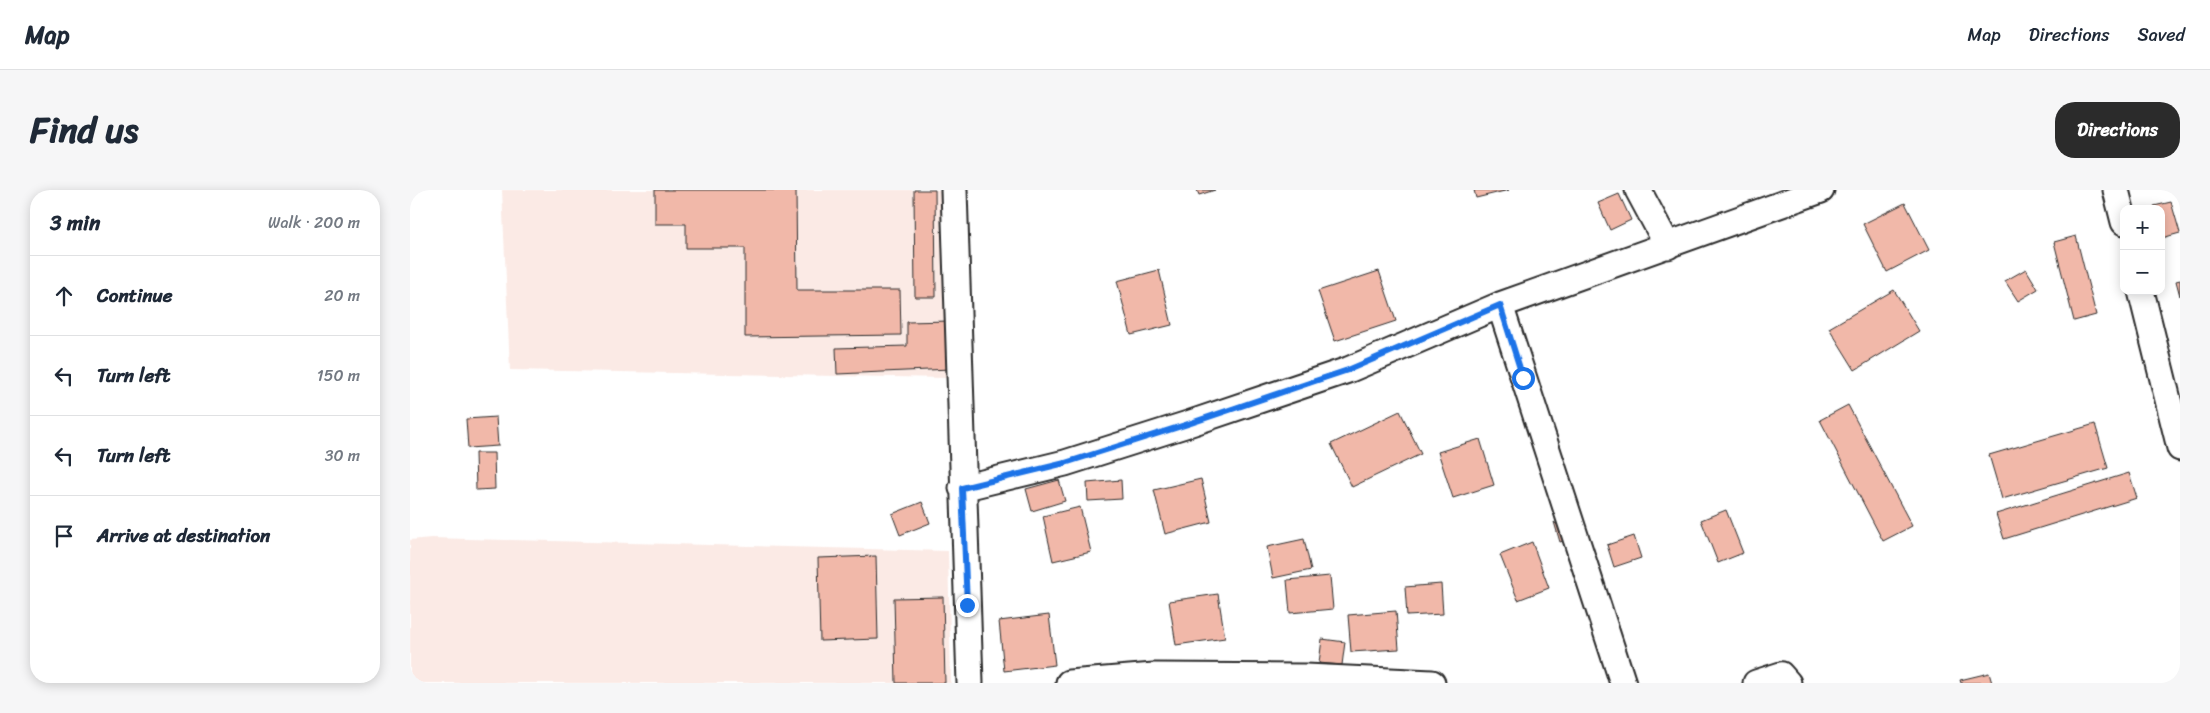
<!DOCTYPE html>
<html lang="en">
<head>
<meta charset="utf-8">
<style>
	body { margin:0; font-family:Sriracha,sans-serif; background:#f6f6f7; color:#1f2937 }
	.controls { position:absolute; right:15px; top:15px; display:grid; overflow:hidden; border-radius:10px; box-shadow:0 2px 12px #0003 }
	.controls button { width:45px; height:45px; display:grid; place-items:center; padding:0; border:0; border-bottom:1px solid #e0e1e3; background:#fff; color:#1f2937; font:25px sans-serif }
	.stop { position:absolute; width:15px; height:15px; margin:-11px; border:4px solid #1a73e8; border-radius:50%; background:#fff }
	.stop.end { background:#1a73e8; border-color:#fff; box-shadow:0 1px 5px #0008 }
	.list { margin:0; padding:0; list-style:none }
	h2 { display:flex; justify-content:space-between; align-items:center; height:65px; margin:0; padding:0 20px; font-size:21px }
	h2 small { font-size:16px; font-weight:400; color:#747a83 }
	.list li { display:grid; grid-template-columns:32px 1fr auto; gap:15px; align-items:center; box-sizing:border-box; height:80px; padding:0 20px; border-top:1px solid #e0e1e3 }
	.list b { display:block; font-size:19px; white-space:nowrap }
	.list em { font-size:16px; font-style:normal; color:#747a83 }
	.icon { flex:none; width:28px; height:28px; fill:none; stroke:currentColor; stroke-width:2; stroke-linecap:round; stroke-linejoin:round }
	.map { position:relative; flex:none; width:1770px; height:493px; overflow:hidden; border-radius:20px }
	header { display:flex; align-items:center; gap:30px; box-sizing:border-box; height:70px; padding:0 25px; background:#fff; border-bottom:1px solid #e0e1e3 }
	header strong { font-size:24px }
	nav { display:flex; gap:28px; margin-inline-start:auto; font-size:18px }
	.intro { display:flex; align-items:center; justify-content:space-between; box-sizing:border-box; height:120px; padding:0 30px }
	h1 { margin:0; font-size:35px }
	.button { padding:12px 22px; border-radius:20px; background:#2b2b2b; color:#fff; font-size:18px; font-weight:700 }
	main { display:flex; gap:30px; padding:0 30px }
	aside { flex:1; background:#fff; border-radius:20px; box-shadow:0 2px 12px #0003 }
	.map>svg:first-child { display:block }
	.built { fill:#fbeae5 }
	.building { fill:#f1b8a9; stroke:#2b2b2b }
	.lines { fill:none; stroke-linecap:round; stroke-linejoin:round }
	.minor-casing { stroke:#2b2b2b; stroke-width:29 }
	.minor { stroke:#fff; stroke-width:25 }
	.route { stroke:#1a73e8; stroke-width:6 }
</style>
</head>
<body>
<header>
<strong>Map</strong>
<nav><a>Map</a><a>Directions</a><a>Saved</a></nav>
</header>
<div class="intro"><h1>Find us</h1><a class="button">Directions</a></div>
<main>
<aside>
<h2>3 min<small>Walk · 200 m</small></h2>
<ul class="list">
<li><svg class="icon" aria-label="ahead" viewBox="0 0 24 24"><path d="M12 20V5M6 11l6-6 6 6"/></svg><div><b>Continue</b></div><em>20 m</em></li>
<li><svg class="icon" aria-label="left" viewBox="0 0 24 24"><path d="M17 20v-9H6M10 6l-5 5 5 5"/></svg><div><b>Turn left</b></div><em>150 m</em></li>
<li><svg class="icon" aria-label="left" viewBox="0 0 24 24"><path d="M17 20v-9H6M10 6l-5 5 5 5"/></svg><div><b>Turn left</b></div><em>30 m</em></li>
<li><svg class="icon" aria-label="arrive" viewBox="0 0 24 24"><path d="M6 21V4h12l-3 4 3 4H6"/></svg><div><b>Arrive at destination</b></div></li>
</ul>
</aside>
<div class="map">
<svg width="1770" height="493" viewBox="0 0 1770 493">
	<rect width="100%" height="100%" fill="#fff"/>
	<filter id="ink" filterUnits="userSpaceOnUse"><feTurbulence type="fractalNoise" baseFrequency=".02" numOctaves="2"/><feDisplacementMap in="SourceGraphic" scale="10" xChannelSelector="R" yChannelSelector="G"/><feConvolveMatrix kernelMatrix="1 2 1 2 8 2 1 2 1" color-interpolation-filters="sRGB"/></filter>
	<g filter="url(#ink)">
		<path class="built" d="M92,0H537L538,188L100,180Z
			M21,348L538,361L541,493H0V350Z"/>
		<path class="building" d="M245,0H386L387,100H490L491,145L335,147V58H276V34H245Z
			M504,0H525L526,107H505Z
			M787,0H805L789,5Z
			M1064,0H1099L1066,8Z
			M1209,4L1221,30L1200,40L1188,13Z
			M1761,12L1770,43L1752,48L1751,19H1745L1744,16Z
			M1495,13L1519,60L1477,82L1453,34Z
			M1666,46L1686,125L1664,131L1644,52Z
			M1616,79L1628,99L1608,111L1595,91Z
			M749,80L762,135L721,145L707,91Z
			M969,81L986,131L925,151L908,101Z
			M1770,90V106L1766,91Z
			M1484,100L1509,141L1445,180L1419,138Z
			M540,131L541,179L427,184L426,158L497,156V132Z
			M1438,215L1502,336L1473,351L1410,230Z
			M990,221L1011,264L942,297L921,254Z
			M86,227L88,256L58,258L56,229Z
			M1685,234L1698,278L1592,309L1579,265Z
			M1070,249L1084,295L1043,308L1028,262Z
			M65,263H84L85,299L66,300Z
			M1719,283L1727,308L1594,349L1586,324Z
			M791,289L801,332L755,344L744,300Z
			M649,290L655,311L622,321L616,299Z
			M711,290L712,309L678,311L677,293Z
			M512,312L520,333L490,345L482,324Z
			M670,317L681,362L643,371L633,326Z
			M1316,320L1333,363L1308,373L1291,330Z
			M1144,332L1163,348L1150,352Z
			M1224,346L1231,368L1204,377L1197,355Z
			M894,349L901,380L863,388L857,357Z
			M1122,352L1139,398L1108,410L1090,365Z
			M466,366L468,449L410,451L408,368Z
			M920,386L923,419L880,423L877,390Z
			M1031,394L1033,424L997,426L995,397Z
			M808,404L815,448L766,455L759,411Z
			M533,407L535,493H486L484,408Z
			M986,421L989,459L941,462L938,425Z
			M639,425L645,475L594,481L589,431Z
			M912,449L935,452L932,475L909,473Z
			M1579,483L1582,493H1551L1550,490Z"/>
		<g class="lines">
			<defs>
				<path id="minor" d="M544,0L560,493
					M1228,0L1258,56
					M1706,0L1714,32
					M1731,101L1770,258
					M1090,115L1213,493
					M552,298L655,273L778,234L938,180L1090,115L1411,0
					M659,493L744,486L896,487L1022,493
					M1346,493L1371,485L1378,493"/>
			</defs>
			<use href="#minor" class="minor-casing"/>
			<use href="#minor" class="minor"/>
		</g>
	</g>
	<g class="lines" filter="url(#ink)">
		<path class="route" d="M557,415L552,298L655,273L778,234L902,192L938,180L1090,115L1113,188"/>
	</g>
</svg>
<div class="controls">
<button>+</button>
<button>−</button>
</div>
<div class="stop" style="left:1113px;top:188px"></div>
<div class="stop end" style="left:557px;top:415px"></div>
</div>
</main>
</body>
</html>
